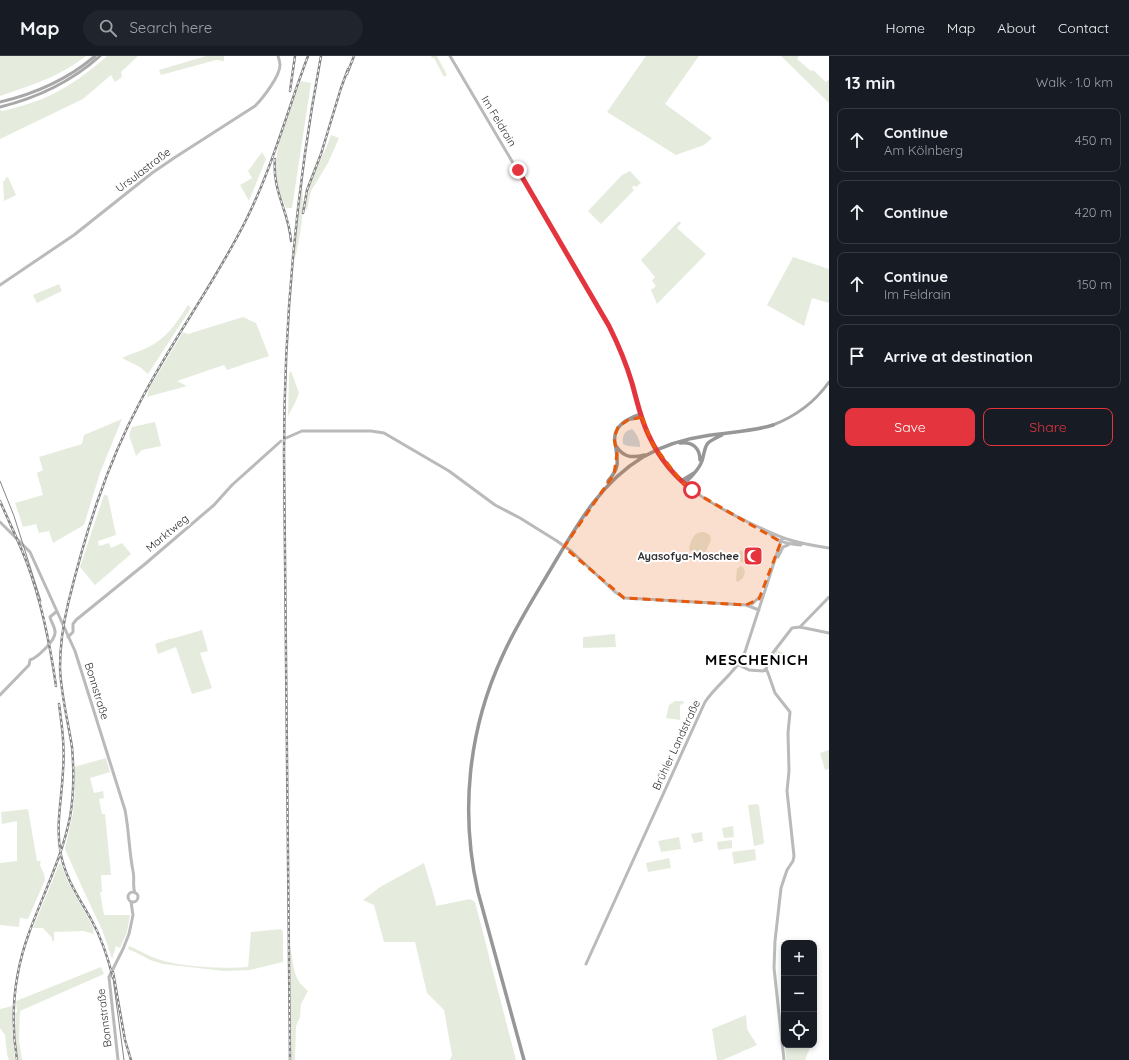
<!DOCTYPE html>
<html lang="en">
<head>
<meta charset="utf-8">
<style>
	body { margin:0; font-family:Quicksand,sans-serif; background:#20242c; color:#f1f3f6 }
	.controls { position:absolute; right:12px; bottom:12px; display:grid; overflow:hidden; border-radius:8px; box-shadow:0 2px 6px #0003 }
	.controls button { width:36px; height:36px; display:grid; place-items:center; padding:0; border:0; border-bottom:1px solid #363941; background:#171b24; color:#f1f3f6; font:20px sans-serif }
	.stop { position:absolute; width:12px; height:12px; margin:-9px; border:3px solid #e4353e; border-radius:50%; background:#fff }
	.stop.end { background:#e4353e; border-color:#fff; box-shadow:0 1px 4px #0008 }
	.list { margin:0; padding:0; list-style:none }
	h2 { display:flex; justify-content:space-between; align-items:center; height:52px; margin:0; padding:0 16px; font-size:17px }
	h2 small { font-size:13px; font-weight:400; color:#9ea1a6 }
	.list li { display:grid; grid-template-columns:26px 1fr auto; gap:12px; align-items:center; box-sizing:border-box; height:64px; margin:0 8px 8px; padding:0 8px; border:1px solid #363941; border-radius:8px }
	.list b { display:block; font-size:15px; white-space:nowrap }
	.list p { margin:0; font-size:13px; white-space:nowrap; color:#9ea1a6 }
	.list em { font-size:13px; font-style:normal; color:#9ea1a6 }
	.actions { display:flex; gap:8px; padding:12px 16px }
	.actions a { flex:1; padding:9px 0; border:1px solid #e4353e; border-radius:8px; text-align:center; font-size:14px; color:#e4353e }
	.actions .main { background:#e4353e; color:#fff }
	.icon { flex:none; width:22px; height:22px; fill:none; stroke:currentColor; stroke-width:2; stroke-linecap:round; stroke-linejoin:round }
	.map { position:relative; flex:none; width:829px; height:1004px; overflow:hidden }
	header { display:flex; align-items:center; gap:24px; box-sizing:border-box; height:56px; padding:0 20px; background:#171b24; border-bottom:1px solid #363941 }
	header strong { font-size:19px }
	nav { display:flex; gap:22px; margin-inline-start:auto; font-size:14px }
	.search { width:280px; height:36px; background:#20242c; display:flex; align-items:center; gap:10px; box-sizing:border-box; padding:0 14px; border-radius:22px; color:#9ea1a6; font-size:15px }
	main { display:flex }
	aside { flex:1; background:#171b24 }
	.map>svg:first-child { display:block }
	.green { fill:#e5ecde }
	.water { fill:#cadeec }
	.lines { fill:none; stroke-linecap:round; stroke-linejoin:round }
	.secondary { stroke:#bababa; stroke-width:3 }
	.primary { stroke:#a8a8a8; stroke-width:3 }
	.highway { stroke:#979797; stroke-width:3.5 }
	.tram { stroke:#858585; stroke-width:1 }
	.rail-casing { stroke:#858585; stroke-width:2.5 }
	.rail { stroke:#fff; stroke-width:1; stroke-dasharray:3; stroke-linecap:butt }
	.secondary-bridge { stroke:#bababa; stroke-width:3 }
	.route { stroke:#e4353e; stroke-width:5 }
	.marked { fill:#e8590c; fill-opacity:0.2; stroke:#e8590c; stroke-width:3; stroke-dasharray:8 5; stroke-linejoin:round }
	.labels { text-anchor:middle; stroke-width:4; stroke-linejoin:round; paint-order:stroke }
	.street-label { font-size:11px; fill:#303030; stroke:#fff }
	.poi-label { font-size:11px; font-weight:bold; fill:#303030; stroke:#fff; text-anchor:end }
	.district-label { font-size:15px; font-weight:bold; letter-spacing:1px; fill:#000; stroke:#fff }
</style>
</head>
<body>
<header>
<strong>Map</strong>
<div class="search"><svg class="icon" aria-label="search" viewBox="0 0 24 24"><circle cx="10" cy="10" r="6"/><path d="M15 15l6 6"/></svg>Search here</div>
<nav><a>Home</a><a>Map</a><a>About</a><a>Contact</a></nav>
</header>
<main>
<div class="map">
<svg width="829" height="1004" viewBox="0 0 829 1004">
	<rect width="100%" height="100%" fill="#fff"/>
	<path class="green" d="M0,0H86C59,21 32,29 0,40Z
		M107,0H138L121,16L122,21L115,26L111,19L83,43L0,83V54L3,55C16,51 30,48 42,43C66,33 88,17 107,0Z
		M206,0H224V5L216,4L161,19L159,14Z
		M431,0H437L447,19L444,21L434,2H432Z
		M646,0H699L665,48L712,82L704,89L676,99L607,56Z
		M781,0H799L797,3L811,15L813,14L826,26L829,23V47Z
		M301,25L311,27L292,152H286C280,138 275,123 276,107C278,79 291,51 301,25Z
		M331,79L339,82L328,107L311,135L307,154L304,153C305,147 306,141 307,135C313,115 325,98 331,79Z
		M262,96L266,103L249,145L240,129L252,122L248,115Z
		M630,115L641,127L636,131L634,129L632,132L634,134L601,168L588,155L622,119Z
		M7,121H8L16,139L4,145L3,126Z
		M301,127C306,143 300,191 293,207Z
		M679,165L681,167L677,172L706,198L657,248L651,234L656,230L652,225L655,221L641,204Z
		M793,201L829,213V247L812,242L804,270L767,249Z
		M59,228L62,235L37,247L33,239Z
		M188,249L191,252L148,318L140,311L122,302C132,297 145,294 154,288C169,279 179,263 188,249Z
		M243,261L256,267L269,300L227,314L224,309L177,325L187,330L147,341L149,332L183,276L188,278Z
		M291,315L299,337L295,347L288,360L289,318Z
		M122,363L100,417L84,469L53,487L49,475L39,477L36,468L23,471L15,447L43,439L37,417L43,414L39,401L82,388L84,379Z
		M155,366L161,390L142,394L136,400L129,379L132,371Z
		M104,439H107L108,441L116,479L98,485L99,490L109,487L111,492L122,487L131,498L95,529L80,511Z
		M704,476L710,479L711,484L706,495L702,499L690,495L689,492C692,483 693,476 704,476Z
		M740,494L744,496V498L748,499L743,507L739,504Z
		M740,510L743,511L745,515L743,522L738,526L736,525L737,512H739Z
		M202,574L208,595L200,597L212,632L192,638L176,591L158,598L155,588L169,583L170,582L171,583Z
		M615,578L616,591L583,592V581Z
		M777,594L786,598V605L775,604L772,603Z
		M675,645H683L684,647L680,649V664L666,662L669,649Z
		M829,694V713L825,714L820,697Z
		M106,702L110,716L90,722L94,737L103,735L104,742L99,743L102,758H105L111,819H101L102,836H100L104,859H130L127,876L120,892L116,890L112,903L103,876L81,829L65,793L73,757L75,733L74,711Z
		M757,748L759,750L764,786L763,788L754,790L748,749Z
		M28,753L37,805H41L40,809L44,818L45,824L28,863L20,862L19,871L0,869V807L17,805V765L2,768L1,756Z
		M733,770L734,781L724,782L722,772Z
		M702,776L703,785L694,787L691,778Z
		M679,781L681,793L661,796L658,785Z
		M731,784L732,785V792L718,794L717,786Z
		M755,793L756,804L734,808L732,796Z
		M669,802L671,812L648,816L646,807Z
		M60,806L68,826L93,871L94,878L83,875L54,876V885H52V882L43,872H33Z
		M424,807L436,847V850L470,843L475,846L516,1004H450L452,999L444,954L427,937L415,886H384L374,849L363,844L380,831Z
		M281,873L283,876V906L250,914L224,915L163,908L150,904L141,899L128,893L129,890C139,894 148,900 158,903C180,911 224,913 248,911L251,876Z
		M290,890C294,909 292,922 308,935L301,948L300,961L296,970L295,1004H291Z
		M101,911L104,918L20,955L19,984L22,1004H18L16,985L15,957L17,956L16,945Z
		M12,950V971L15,1004H9L7,998L5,979L0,972V953Z
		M746,959L747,973L757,989L723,1004H717L712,973Z
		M785,989H811L805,1004H788L786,1003Z"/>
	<path class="water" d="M632,373C636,376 641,386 640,391L628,390L623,388C622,380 624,375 632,373Z"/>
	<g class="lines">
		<path class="secondary" d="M450,0L609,270L626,308L646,374L652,387
			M0,229L74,179L152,117L174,102L255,50C263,42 280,20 280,9C280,6 279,3 278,0
			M286,382L302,375H371L384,377L449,415L495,449L520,462L557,485
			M661,402C685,434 715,450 750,467C763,473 776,480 790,484C803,488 816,490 829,492
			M0,466L30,496L75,595L125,754C129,774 129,795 133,815C135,823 132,830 135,837
			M768,476C777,486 788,488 801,489
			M571,495L615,536L624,542L746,549L759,554
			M778,501L783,491L788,489
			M752,548L762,539
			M800,571L829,541
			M68,581L73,576V568L76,564L145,508L214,449L232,429L281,385
			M739,609L749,614L763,615L766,613L772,598L792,572L800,571L829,577
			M766,613L768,617L775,637L790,656L788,677L789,715L787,735L794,800L793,805L787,814L781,832L775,885L774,912L784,1004
			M0,639L29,609L30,604C37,602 56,584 55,576C55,571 51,566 50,561L56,556
			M128 841a5 5 0 1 1 10 0a5 5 0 1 1-10 0Z
			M586,908L705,646C717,628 734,618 744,599L782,482
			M118,1004L109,921L123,893L129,878L133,859L131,846"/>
		<path class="primary" d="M0,46C34,38 68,23 95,0
			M0,51C37,42 71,26 100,0
			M773,369C796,360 815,346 829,326"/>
		<path class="highway" d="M631,363L642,361
			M680,387C692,385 700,392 700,404
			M616,390C624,402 632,402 645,399
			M608,425C612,420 616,416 617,409C618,401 616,394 615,387C612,370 627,363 641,358
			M681,425L694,417
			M684,428C691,421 699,414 702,405C707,387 703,388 722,379
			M524,1004L478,836C460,757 468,675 502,601C516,569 535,540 552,511C577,469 600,427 643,401C662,390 684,383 705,380C728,376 751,376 773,369"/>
		<path class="tram" d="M0,425L14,460L41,545
			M113,922L124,1004"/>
		<defs>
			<path id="rail" d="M347,18L354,0
				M290,35L295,0
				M275,103C272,136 289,155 291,185
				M303,157L307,134L321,98L341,32L348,13
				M0,445C9,466 19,486 27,507C42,547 50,588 56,630
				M59,648C62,670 65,692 63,714C62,743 55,770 61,799C66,824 80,843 92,865C102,883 108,902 113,922
				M113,916L125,984L131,1004
				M17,1004C10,961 14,918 29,877C43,838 62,802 70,761C74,738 74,714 72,691C68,665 61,639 60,612C60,590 63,569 68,548C85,478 106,410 140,346C172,284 214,228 245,166C272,113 287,55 308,0
				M290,1004L284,399C284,264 296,133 321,0"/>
		</defs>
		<use href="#rail" class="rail-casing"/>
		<use href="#rail" class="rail"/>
		<path class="secondary-bridge" d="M652,387L661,402
			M557,485L571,495"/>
	</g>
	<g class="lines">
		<path class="route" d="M518,114L609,270C618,288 626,307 632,327C637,345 641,365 650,382C660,403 674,420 692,434"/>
	</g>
	<path class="marked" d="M642,361L652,387L681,425L701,440L781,486L759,543L746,549L624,542L564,491L614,418L617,398L614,382L618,371L628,364Z"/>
	<defs>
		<symbol id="mosque-square" viewBox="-11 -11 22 22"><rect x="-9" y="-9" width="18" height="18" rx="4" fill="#e4353e" stroke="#fff"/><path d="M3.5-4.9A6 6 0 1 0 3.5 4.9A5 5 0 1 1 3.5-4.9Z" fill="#fff"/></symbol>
	</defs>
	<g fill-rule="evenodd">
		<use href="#mosque-square" x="742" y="489" width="22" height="22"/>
	</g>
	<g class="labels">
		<g class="street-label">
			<text transform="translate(499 65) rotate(59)" y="4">Im Feldrain</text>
			<text transform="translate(143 114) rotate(-37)" y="4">Ursulastraße</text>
			<text transform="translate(167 477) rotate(-40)" y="4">Marktweg</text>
			<text transform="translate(97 635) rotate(73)" y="4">Bonnstraße</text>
			<text transform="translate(676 689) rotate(-65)" y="4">Brühler Landstraße</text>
			<text transform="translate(104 962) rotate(-97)" y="4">Bonnstraße</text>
		</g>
		<g class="poi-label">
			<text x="739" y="504">Ayasofya-Moschee</text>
		</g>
		<g class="district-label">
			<text x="757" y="609">MESCHENICH</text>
		</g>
	</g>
</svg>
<div class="controls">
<button>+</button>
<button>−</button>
<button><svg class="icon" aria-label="locate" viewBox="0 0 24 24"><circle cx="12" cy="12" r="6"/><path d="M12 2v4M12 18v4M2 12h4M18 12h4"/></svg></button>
</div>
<div class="stop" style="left:692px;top:434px"></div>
<div class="stop end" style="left:518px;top:114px"></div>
</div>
<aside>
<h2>13 min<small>Walk · 1.0 km</small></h2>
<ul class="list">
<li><svg class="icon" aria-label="ahead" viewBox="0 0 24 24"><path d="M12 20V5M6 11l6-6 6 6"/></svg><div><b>Continue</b><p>Am Kölnberg</p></div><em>450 m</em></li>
<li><svg class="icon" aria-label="ahead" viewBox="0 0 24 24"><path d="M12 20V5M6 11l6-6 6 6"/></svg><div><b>Continue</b></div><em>420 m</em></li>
<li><svg class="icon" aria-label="ahead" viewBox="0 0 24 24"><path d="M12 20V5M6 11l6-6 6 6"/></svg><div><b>Continue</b><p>Im Feldrain</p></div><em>150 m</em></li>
<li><svg class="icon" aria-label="arrive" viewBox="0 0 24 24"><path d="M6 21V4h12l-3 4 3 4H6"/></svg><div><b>Arrive at destination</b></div></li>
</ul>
<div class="actions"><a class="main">Save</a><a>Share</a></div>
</aside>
</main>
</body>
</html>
